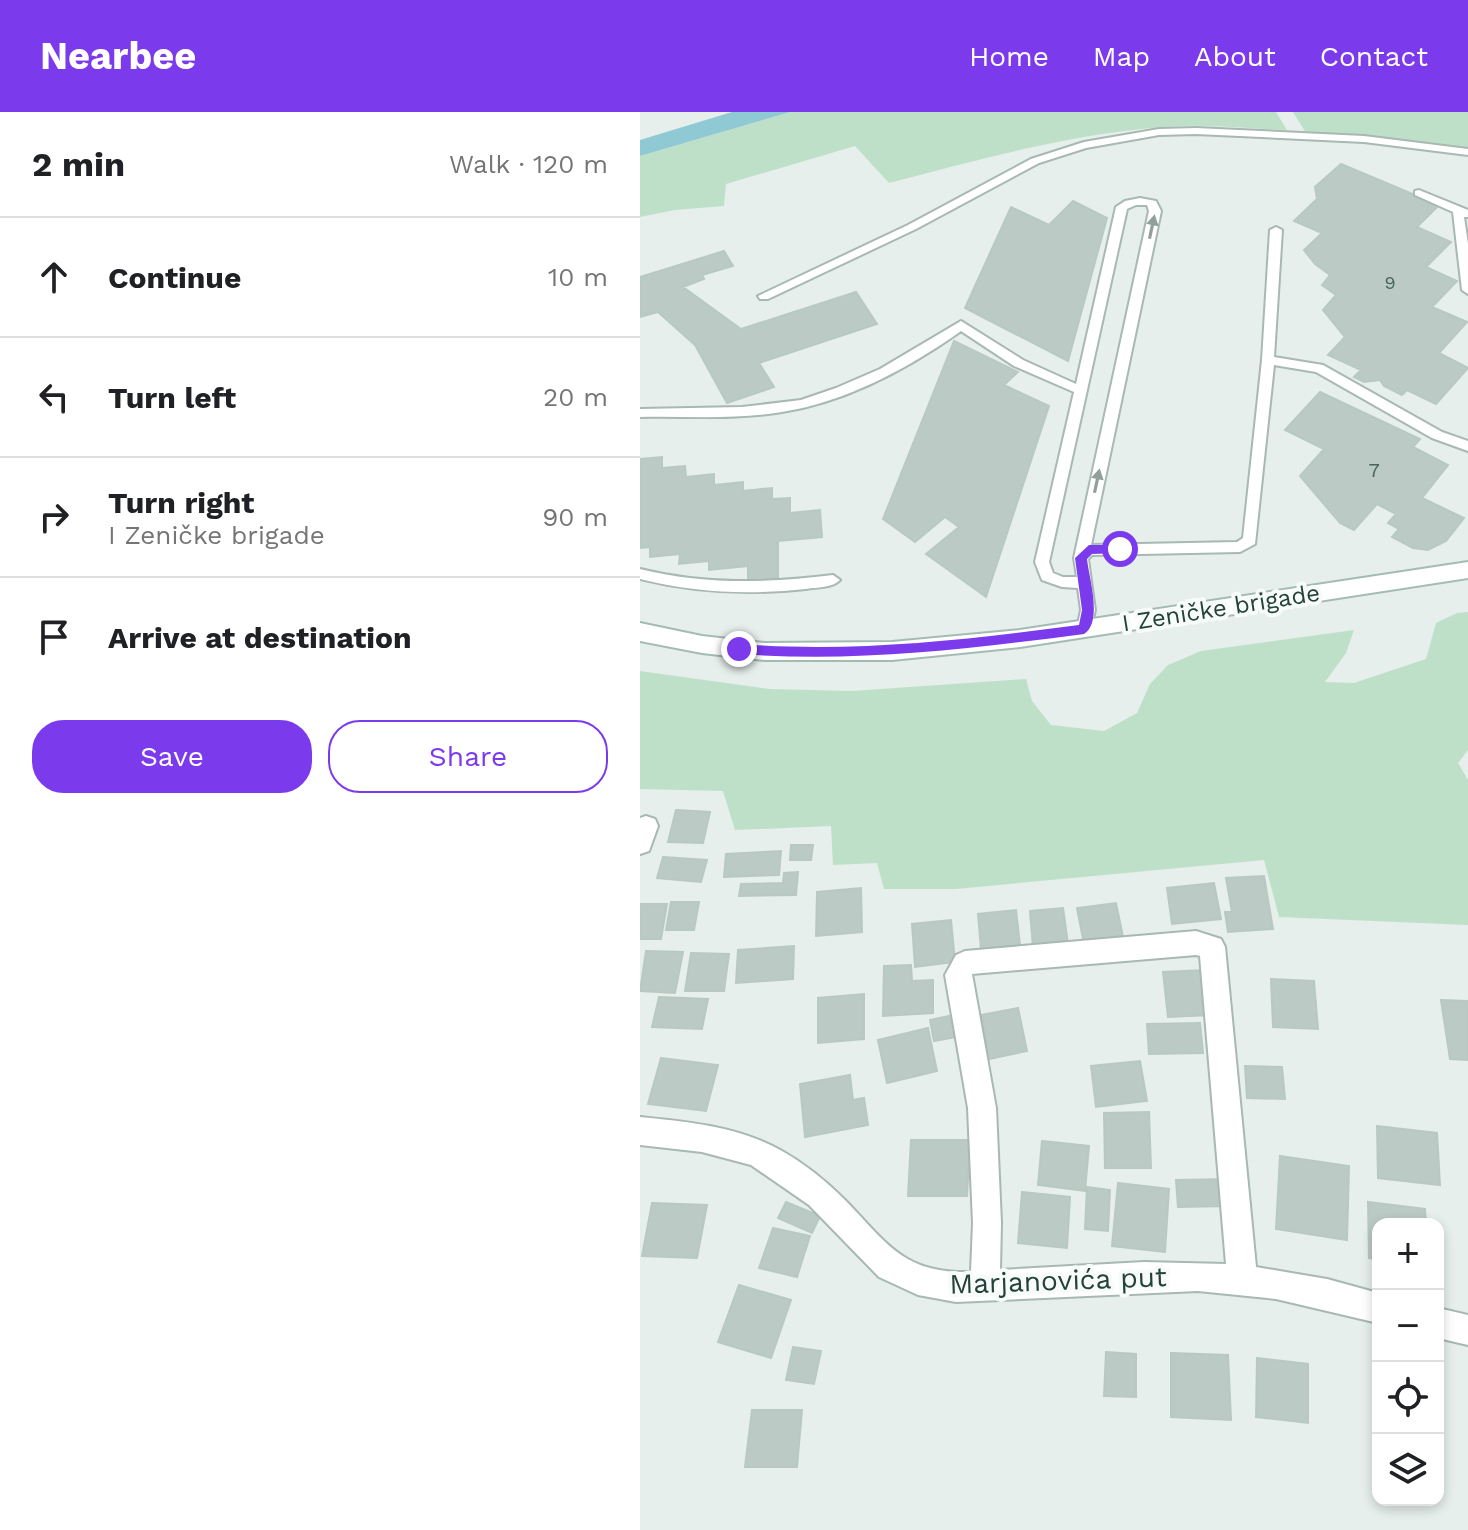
<!DOCTYPE html>
<html lang="en">
<head>
<meta charset="utf-8">
<style>
	body { margin:0; font-family:"Work Sans",sans-serif; background:#f6f6f6; color:#202124 }
	.controls { position:absolute; right:24px; bottom:24px; display:grid; overflow:hidden; border-radius:16px; box-shadow:0 4px 12px #0003 }
	.controls button { width:72px; height:72px; display:grid; place-items:center; padding:0; border:0; border-bottom:2px solid #e0e0e0; background:#fff; color:#202124; font:40px sans-serif }
	.stop { position:absolute; width:24px; height:24px; margin:-18px; border:6px solid #7c3aed; border-radius:50%; background:#fff }
	.stop.end { background:#7c3aed; border-color:#fff; box-shadow:0 2px 8px #0008 }
	.list { margin:0; padding:0; list-style:none }
	h2 { display:flex; justify-content:space-between; align-items:center; height:104px; margin:0; padding:0 32px; font-size:34px }
	h2 small { font-size:26px; font-weight:400; color:#757577 }
	.list li { display:grid; grid-template-columns:52px 1fr auto; gap:24px; align-items:center; box-sizing:border-box; height:120px; padding:0 32px; border-top:2px solid #e0e0e0 }
	.list b { display:block; font-size:30px; white-space:nowrap }
	.list p { margin:0; font-size:26px; white-space:nowrap; color:#757577 }
	.list em { font-size:26px; font-style:normal; color:#757577 }
	.actions { display:flex; gap:16px; padding:24px 32px }
	.actions a { flex:1; padding:18px 0; border:2px solid #7c3aed; border-radius:32px; text-align:center; font-size:28px; color:#7c3aed }
	.actions .main { background:#7c3aed; color:#fff }
	.icon { flex:none; width:44px; height:44px; fill:none; stroke:currentColor; stroke-width:2; stroke-linecap:round; stroke-linejoin:round }
	.map { position:relative; flex:none; width:828px; height:1418px; overflow:hidden }
	header { display:flex; align-items:center; gap:48px; box-sizing:border-box; height:112px; padding:0 40px; background:#7c3aed; color:#fff }
	header strong { font-size:38px }
	nav { display:flex; gap:44px; margin-inline-start:auto; font-size:28px }
	main { display:flex }
	aside { flex:1; background:#fff }
	.map>svg:first-child { display:block }
	.green { fill:#bfe0c8 }
	.water { fill:#8ec9d4 }
	.building { fill:#bbcac4; stroke:#b8c9c2; stroke-width:2 }
	.lines { fill:none; stroke-linecap:round; stroke-linejoin:round }
	.lane-casing { stroke:#a8b8b2; stroke-width:4 }
	.street-casing { stroke:#a8b8b2; stroke-width:4 }
	.secondary-casing { stroke:#a4bbb3; stroke-width:4 }
	.lane { fill:#fff; fill-rule:evenodd }
	.street { fill:#fff; fill-rule:evenodd }
	.secondary { fill:#fff; fill-rule:evenodd }
	.oneway { fill:#92a09c }
	.route { fill:#7c3aed }
	.labels { text-anchor:middle; stroke-width:8; stroke-linejoin:round; paint-order:stroke }
	.far-number-label { font-size:18px; fill:#4a645c }
	.number-label { font-size:20px; fill:#4a645c }
	.street-label { font-size:24px; fill:#24423a; stroke:#f7fbf9 }
	.near-street-label { font-size:28px; fill:#24423a; stroke:#f7fbf9 }
</style>
</head>
<body>
<header>
<strong>Nearbee</strong>
<nav><a>Home</a><a>Map</a><a>About</a><a>Contact</a></nav>
</header>
<main>
<aside>
<h2>2 min<small>Walk · 120 m</small></h2>
<ul class="list">
<li><svg class="icon" aria-label="ahead" viewBox="0 0 24 24"><path d="M12 20V5M6 11l6-6 6 6"/></svg><div><b>Continue</b></div><em>10 m</em></li>
<li><svg class="icon" aria-label="left" viewBox="0 0 24 24"><path d="M17 20v-9H6M10 6l-5 5 5 5"/></svg><div><b>Turn left</b></div><em>20 m</em></li>
<li><svg class="icon" aria-label="right" viewBox="0 0 24 24"><path d="M7 20v-9h11M14 6l5 5-5 5"/></svg><div><b>Turn right</b><p>I Zeničke brigade</p></div><em>90 m</em></li>
<li><svg class="icon" aria-label="arrive" viewBox="0 0 24 24"><path d="M6 21V4h12l-3 4 3 4H6"/></svg><div><b>Arrive at destination</b></div></li>
</ul>
<div class="actions"><a class="main">Save</a><a>Share</a></div>
</aside>
<div class="map">
<svg width="828" height="1418" viewBox="0 0 828 1418">
	<rect width="100%" height="100%" fill="#e6efeb"/>
	<path class="green" d="M150,0H636L647,18C612,17 577,13 543,14C444,18 345,46 249,71L215,34L86,72L84,94L35,98L0,105V44Z
		M653,0H828V37L666,21Z
		M828,500V638L818,651L828,668V813L639,805L624,748L316,777H244L237,751L193,753L191,714L95,718L83,679L0,677V559L130,577L212,579L386,567L392,589L411,613L464,619L497,601L510,572L528,553L561,539L714,518L706,541L685,570L714,571L786,547L796,511L817,501Z"/>
	<path class="water" d="M92,0H150L0,44V28Z"/>
	<path class="building" d="M701,52L799,93L777,115L811,130L786,155L817,169L792,195L827,210L799,241L828,256L796,292L767,278L762,283L744,274L740,268L724,270L714,265L721,258L688,243L705,225L683,198L696,183L682,173L690,163L675,152L664,138L682,121L654,109L677,87L675,75Z
		M433,89L467,106L428,249L325,196L371,95L409,113Z
		M84,139L93,154L62,163L64,167L43,175L101,217L216,180L237,212L119,251L134,275L87,291L55,233L18,200L0,205V165Z
		M314,229L378,260L364,273L409,294L346,485L286,442L319,415L305,405L275,430L243,407Z
		M680,280L780,327L773,335L808,353L782,386L824,406L806,429L788,438L773,436L752,425L759,417L748,411L756,402L737,392L714,418L700,411L660,364L684,337L645,318Z
		M22,345V356L45,354L46,365L74,362V373L103,370V379L132,376V387L150,386V401L180,398L182,425L138,429V466L108,470V454L69,458V449L39,452L40,442L10,445V435L0,436V347Z
		M36,698L70,700L63,731L28,730Z
		M151,733H173L171,748H150Z
		M141,739L139,763L84,765L86,742Z
		M23,745L67,748L61,770L17,766Z
		M158,760L156,783L99,784L101,772L143,771L144,761Z
		M624,764L633,817L588,820L585,800H592L586,766Z
		M574,771L581,807L532,812L527,776Z
		M221,776L222,820L176,824L177,780Z
		M31,790H59L54,818H26Z
		M476,791L483,825L444,832L437,796Z
		M0,792H27L21,827H0Z
		M423,796L428,832L393,836L390,799Z
		M376,798L380,833L341,837L338,802Z
		M311,808L315,850L275,855L272,812Z
		M154,834L153,867L96,871L98,838Z
		M6,839L43,840L35,881L0,879Z
		M51,841L89,842L84,879H45Z
		M271,853L272,869L293,868V901L243,904L244,854Z
		M565,858L571,903L528,905L523,860Z
		M631,867L674,869L678,917L633,915Z
		M224,882V927L178,931V886Z
		M19,885L68,887L62,917L12,915Z
		M801,888L828,889V948L810,947Z
		M378,896L387,939L349,947L341,903Z
		M323,901L327,923L294,929L290,908Z
		M560,911L563,941L509,942L507,912Z
		M288,916L297,959L247,971L238,928Z
		M21,946L78,953L66,999L8,992Z
		M500,949L507,989L456,995L451,954Z
		M605,954L642,955L645,987L607,986Z
		M210,963L213,988L224,986L228,1013L165,1025L160,972Z
		M509,1000L511,1056H465L464,1001Z
		M737,1014L797,1021L800,1073L738,1066Z
		M271,1028H330L327,1084H268Z
		M402,1029L449,1034L445,1079L398,1073Z
		M640,1044L709,1054L707,1128L636,1117Z
		M589,1067L591,1094L538,1095L536,1068Z
		M478,1071L529,1077L525,1140L472,1134Z
		M447,1075L470,1078L468,1119L445,1117Z
		M382,1080L430,1085L427,1136L378,1131Z
		M146,1090L180,1104L172,1121L138,1106Z
		M728,1090L785,1097L786,1112H738V1147L729,1146Z
		M12,1091L67,1093L57,1146L2,1144Z
		M133,1116L170,1124L157,1165L119,1156Z
		M99,1173L151,1188L131,1246L78,1230Z
		M153,1235L181,1239L174,1272L146,1268Z
		M466,1240L496,1242V1285L464,1284Z
		M531,1241L588,1243L591,1308L531,1305Z
		M617,1246L668,1252V1311L616,1305Z
		M112,1298H162L157,1355H105Z"/>
	<g class="lines">
		<defs>
			<path id="lane" d="M556,16L724,24L828,37V43L724,30L556,22L519,23L446,36L399,51L276,117L128,187H120L118,184L268,113L391,47L444,30L519,17Z
				M779,78L828,98V105H824L828,132V182L822,178L813,100L775,83V79Z
				M500,86L516,89L521,99L451,433L597,430L603,426L622,248L630,118L636,115L642,118L634,245L683,253L802,320L828,329V339L792,326L676,260L634,253L615,432L600,440L452,443L448,447L455,498L451,517L444,523L437,517L441,498L438,476L422,475L402,468L395,450L434,280L374,254L321,219C269,256 206,290 142,300C95,308 47,304 0,305V297L102,295L161,288L196,276L240,257L321,209L383,248L436,272L476,95L485,89ZM496,93H507L509,99L434,446L437,465H423L413,461L409,450L487,97Z
				M0,457C65,473 127,471 193,463L200,468C193,476 177,475 166,477C109,483 56,481 0,467Z"/>
			<path id="street" d="M6,704L15,707L18,714L9,739L0,742V706Z
				M556,819L581,827L585,835L616,1155L687,1167L738,1181V1211L636,1187L558,1179L316,1190L278,1183L239,1165L169,1093L111,1053L62,1040L0,1033V1005C49,1010 98,1014 142,1039C165,1052 186,1069 205,1088C247,1131 263,1162 331,1160L333,1111L328,996L305,863L316,843L325,839ZM556,843L560,844L586,1152L504,1150L360,1158L361,1111L356,996L332,862Z
				M798,1196L828,1203V1233L798,1226Z"/>
			<path id="secondary" d="M828,450V466L380,535L252,548H125L62,541L0,529V511L62,524L125,531L252,530L380,518Z"/>
		</defs>
		<use href="#lane" class="lane-casing"/>
		<use href="#street" class="street-casing"/>
		<use href="#secondary" class="secondary-casing"/>
		<use href="#lane" class="lane"/>
		<use href="#street" class="street"/>
		<use href="#secondary" class="secondary"/>
	</g>
	<defs><path id="oneway-solid" d="M-6-.8H1V-3.2L6.5 0L1 3.2V.8H-6Z" transform="scale(2)"/></defs>
	<g class="oneway">
		<use href="#oneway-solid" transform="translate(512 115) rotate(-78)"/>
		<use href="#oneway-solid" transform="translate(457 369) rotate(-78)"/>
	</g>
	<path class="route" d="M449,433H480L485,437L480,441L452,442L447,447C449,466 463,510 444,522C329,537 216,551 99,542L93,537L99,532C214,541 325,528 439,513L442,498L435,446Z"/>
	<g class="labels">
		<g class="far-number-label">
			<text x="750" y="177">9</text>
		</g>
		<g class="number-label">
			<text x="734" y="365">7</text>
		</g>
		<g class="street-label">
			<text transform="translate(581 496) rotate(-9)" y="8">I Zeničke brigade</text>
		</g>
		<g class="near-street-label">
			<text transform="translate(418 1168) rotate(-2)" y="10">Marjanovića put</text>
		</g>
	</g>
</svg>
<div class="controls">
<button>+</button>
<button>−</button>
<button><svg class="icon" aria-label="locate" viewBox="0 0 24 24"><circle cx="12" cy="12" r="6"/><path d="M12 2v4M12 18v4M2 12h4M18 12h4"/></svg></button>
<button><svg class="icon" aria-label="layers" viewBox="0 0 24 24"><path d="M12 4l9 5-9 5-9-5zM3 14l9 5 9-5"/></svg></button>
</div>
<div class="stop" style="left:480px;top:437px"></div>
<div class="stop end" style="left:99px;top:537px"></div>
</div>
</main>
</body>
</html>
